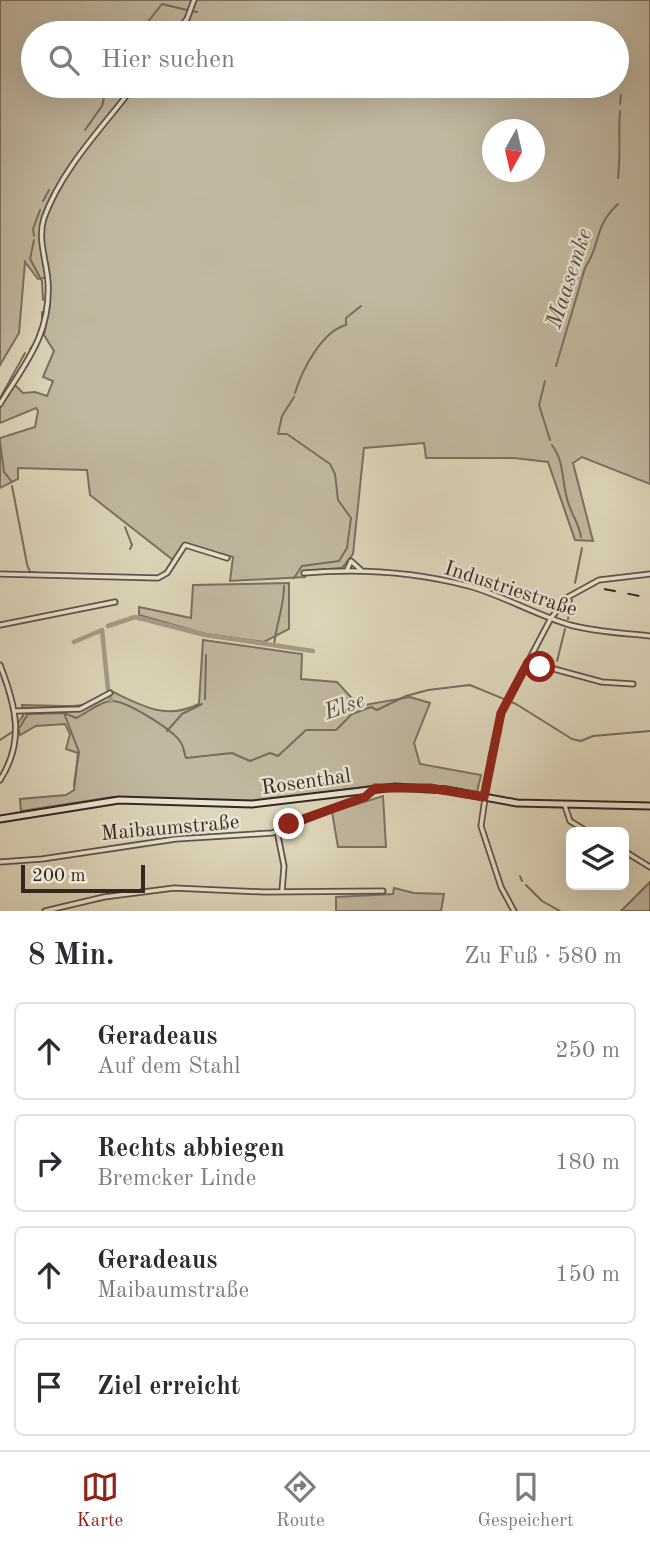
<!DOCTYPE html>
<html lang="de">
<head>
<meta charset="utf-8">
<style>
	body { margin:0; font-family:"Old Standard TT",serif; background:#f2f2f3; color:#2b2b33 }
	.controls { position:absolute; right:21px; bottom:21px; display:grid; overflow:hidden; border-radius:10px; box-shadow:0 7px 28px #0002 }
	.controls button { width:63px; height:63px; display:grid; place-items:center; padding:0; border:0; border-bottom:2px solid #e1e1e2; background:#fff; color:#2b2b33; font:35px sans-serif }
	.compass { position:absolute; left:482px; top:119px; width:63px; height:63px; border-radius:50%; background:#fff; box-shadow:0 7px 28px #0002; rotate:188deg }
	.scale { position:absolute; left:21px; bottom:18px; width:124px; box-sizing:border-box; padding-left:7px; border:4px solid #352821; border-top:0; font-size:19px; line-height:24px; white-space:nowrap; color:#352821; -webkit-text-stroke:5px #eae4d3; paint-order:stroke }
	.stop { position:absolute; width:21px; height:21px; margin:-16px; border:5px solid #8f2418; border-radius:50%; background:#fff }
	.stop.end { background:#8f2418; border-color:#fff; box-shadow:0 2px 7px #0008 }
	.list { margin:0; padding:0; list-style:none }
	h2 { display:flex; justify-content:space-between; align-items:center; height:91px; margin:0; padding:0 28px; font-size:30px }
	h2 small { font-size:23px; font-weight:400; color:#7c7c81 }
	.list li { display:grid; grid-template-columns:46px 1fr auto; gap:21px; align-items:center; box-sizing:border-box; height:98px; margin:0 14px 14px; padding:0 14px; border:2px solid #e1e1e2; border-radius:10px }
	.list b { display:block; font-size:26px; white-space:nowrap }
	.list p { margin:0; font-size:23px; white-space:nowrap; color:#7c7c81 }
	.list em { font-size:23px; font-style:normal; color:#7c7c81 }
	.icon { flex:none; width:38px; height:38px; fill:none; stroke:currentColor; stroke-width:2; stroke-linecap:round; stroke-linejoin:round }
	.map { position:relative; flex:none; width:650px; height:911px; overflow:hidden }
	.search { position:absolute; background:#fff; box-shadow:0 7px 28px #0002; left:21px; right:21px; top:21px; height:77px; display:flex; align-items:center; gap:18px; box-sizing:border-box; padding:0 24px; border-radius:38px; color:#7c7c81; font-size:26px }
	.sheet { height:539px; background:#fff }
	nav { display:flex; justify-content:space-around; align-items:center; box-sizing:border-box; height:98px; border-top:2px solid #e1e1e2; background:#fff; font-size:19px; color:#7c7c81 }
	nav a { display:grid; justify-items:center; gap:4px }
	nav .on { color:#8f2418 }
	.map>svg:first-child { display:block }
	.green { fill:#c1b8a1; stroke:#7b7061; stroke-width:2; fill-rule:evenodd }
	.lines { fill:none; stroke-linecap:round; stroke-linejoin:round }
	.stream { stroke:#786d5e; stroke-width:2 }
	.canal { stroke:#a59b87; stroke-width:4.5 }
	.minor-casing { stroke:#5f5448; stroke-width:7 }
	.secondary-casing { stroke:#352821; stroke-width:9 }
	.minor { stroke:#eae4d3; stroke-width:3.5 }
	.secondary { stroke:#eae4d3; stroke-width:5 }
	.rail { stroke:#352821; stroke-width:2; stroke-dasharray:12 12; stroke-linecap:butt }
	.route { stroke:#8f2418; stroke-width:9 }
	.labels { text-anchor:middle; stroke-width:5; stroke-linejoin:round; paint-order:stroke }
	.street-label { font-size:21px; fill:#352821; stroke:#eae4d3 }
	.water-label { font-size:23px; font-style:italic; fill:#574a40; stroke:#eae4d3 }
</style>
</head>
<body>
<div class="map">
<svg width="650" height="911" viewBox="0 0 650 911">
	<rect width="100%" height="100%" fill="#ded6bb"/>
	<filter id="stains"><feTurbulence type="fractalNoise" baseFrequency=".00286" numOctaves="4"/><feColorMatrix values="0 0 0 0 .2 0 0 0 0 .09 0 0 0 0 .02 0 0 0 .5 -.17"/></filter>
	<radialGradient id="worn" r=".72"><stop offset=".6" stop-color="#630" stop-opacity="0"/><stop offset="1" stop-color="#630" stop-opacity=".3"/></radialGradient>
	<path class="green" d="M0,0H650V484L582,457L573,463L593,541L575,540L548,462L514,458H426L424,443L364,448L353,554L342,568L306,571L305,577L230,581L233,557L183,544L173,560L90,495L87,470L18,468V479L0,488V438L35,427L38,411L36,408L0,423V408L14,384L23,393L35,392L47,396L53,381L43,377L54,351L44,335L50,306V277L38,279L25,262L19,333L0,365ZM33,33H617V86H33ZM492,130H534V172H492Z
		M289,583V629L264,642L206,634L139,615V607L191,618L193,585Z
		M203,640L302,654L301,679L337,682L359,706L410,697L430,703L414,743L420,764L481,775L477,792L443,786H372L253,802L113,797L21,811L20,799L66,795L74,790L78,753L66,749L70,734L65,724L36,726L20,735L17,724L23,716L22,705C53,705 90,712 113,692C145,707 166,720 199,704Z
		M383,796L386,847H338L332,812Z
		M650,882V911H621Z
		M394,888L414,893L444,894L441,911H336V897L393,894Z"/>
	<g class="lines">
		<path class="stream" d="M192,11L197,12
			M139,33L162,4L187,10
			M620,104L621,95
			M85,130L102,106L107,86
			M618,178C621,155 618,135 620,111
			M43,201L49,190
			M34,236L33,229L40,210
			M34,240L30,259L42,281L43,300
			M42,324V312
			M30,349L35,343
			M556,366L585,268C601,245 593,227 618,204
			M545,381L539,405L550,440
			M295,393C302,370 322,331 346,325V318L361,306
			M294,397L282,416L278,434H287L330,464L335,474L338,500L351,518L347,548L339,561L302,566L294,578
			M0,398L25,353
			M0,442L4,472L12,482
			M552,445C566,464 561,485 569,505C573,517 579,524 581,537
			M12,486L27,564L30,572L39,573
			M125,527L132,545L130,549
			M575,583L582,548
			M568,619L572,600
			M274,646C276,624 284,607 284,586
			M557,661L565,629
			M205,699L206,655
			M64,713L79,752L74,785
			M167,731L182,714L202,704
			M0,740L20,727L28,714L64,713L76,718C87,713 99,702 111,701C126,700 175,731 181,743C184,747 184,754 186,758L232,753L250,761L270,753L278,756L306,730H336L352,714L371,707L377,710L406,696L428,690L470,685L516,704L572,739L581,741L593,736L650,731
			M520,876L522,881
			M526,885L542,901L560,911"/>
		<path class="canal" d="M108,626L135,617L205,635L313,651
			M74,642L102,630L108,689
			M110,697L111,701"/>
		<defs>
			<path id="minor" d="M175,33L187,19L194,0
				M0,404C26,362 51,334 48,282C47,262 37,239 44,218C62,168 103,127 134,86
				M347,570L351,561L362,571
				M304,573C360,568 415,572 469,586C504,596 536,615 570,625C596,632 623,633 650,636
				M0,574L158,578L167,573L185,545L227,558
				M0,625L115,602
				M528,662L602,682L633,684
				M0,665C16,706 25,741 0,780
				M16,711L80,709L110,693
				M565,806L570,821L588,832
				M277,831L284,866L282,891
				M624,851L650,867
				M0,862L42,859L176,839L272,833L365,797L375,790
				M45,911L104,897L174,888L264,892L383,891
				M514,911L501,887L481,826L491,757L501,713L551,618L568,597L599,580L650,574"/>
			<path id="secondary" d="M0,819L119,800L252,804L395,787L446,790L517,803L650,806"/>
		</defs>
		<use href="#minor" class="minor-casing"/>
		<use href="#secondary" class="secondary-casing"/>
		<use href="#minor" class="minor"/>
		<use href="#secondary" class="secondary"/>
		<path class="rail" d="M604,589L650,598"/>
	</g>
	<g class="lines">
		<path class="route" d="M289,824L365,797L375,788H430L484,797L501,713L528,662L540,667"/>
	</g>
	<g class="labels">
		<g class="street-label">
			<text transform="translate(511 588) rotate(18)" y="7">Industriestraße</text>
			<text transform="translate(306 781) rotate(-8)" y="7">Rosenthal</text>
			<text transform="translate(170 827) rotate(-5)" y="7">Maibaumstraße</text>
		</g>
		<g class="water-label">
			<text transform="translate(568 278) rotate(-72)" y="8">Maasemke</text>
			<text transform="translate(344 705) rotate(-19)" y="8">Else</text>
		</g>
	</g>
	<rect width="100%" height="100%" filter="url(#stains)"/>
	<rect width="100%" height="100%" fill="url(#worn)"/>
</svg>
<div class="controls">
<button><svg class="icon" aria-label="layers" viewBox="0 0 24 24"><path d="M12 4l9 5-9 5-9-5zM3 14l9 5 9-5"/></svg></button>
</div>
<svg class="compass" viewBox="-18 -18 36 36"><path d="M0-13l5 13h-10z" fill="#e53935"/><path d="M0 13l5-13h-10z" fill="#7c7c81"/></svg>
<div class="scale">200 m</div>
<div class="stop" style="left:540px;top:667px"></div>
<div class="stop end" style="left:289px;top:824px"></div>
<div class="search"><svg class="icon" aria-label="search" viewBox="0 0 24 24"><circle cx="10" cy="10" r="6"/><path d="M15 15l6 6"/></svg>Hier suchen</div>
</div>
<section class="sheet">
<h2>8 Min.<small>Zu Fuß · 580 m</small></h2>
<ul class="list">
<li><svg class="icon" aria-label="ahead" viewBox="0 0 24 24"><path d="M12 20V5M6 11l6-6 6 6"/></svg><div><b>Geradeaus</b><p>Auf dem Stahl</p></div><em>250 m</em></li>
<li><svg class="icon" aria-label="right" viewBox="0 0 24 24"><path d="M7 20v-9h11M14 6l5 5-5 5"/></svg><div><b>Rechts abbiegen</b><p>Bremcker Linde</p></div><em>180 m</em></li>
<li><svg class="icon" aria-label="ahead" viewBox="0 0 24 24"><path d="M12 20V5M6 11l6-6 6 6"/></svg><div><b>Geradeaus</b><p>Maibaumstraße</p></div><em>150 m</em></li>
<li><svg class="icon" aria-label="arrive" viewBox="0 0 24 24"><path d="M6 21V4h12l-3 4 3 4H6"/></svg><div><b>Ziel erreicht</b></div></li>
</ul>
</section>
<nav>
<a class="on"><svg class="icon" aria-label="map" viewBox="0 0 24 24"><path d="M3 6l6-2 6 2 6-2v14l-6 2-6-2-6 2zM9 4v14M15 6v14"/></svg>Karte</a>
<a><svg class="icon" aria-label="directions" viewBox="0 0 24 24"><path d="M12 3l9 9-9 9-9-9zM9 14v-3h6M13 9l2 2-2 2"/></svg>Route</a>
<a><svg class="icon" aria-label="saved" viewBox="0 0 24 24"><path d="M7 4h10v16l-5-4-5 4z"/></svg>Gespeichert</a>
</nav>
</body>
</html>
